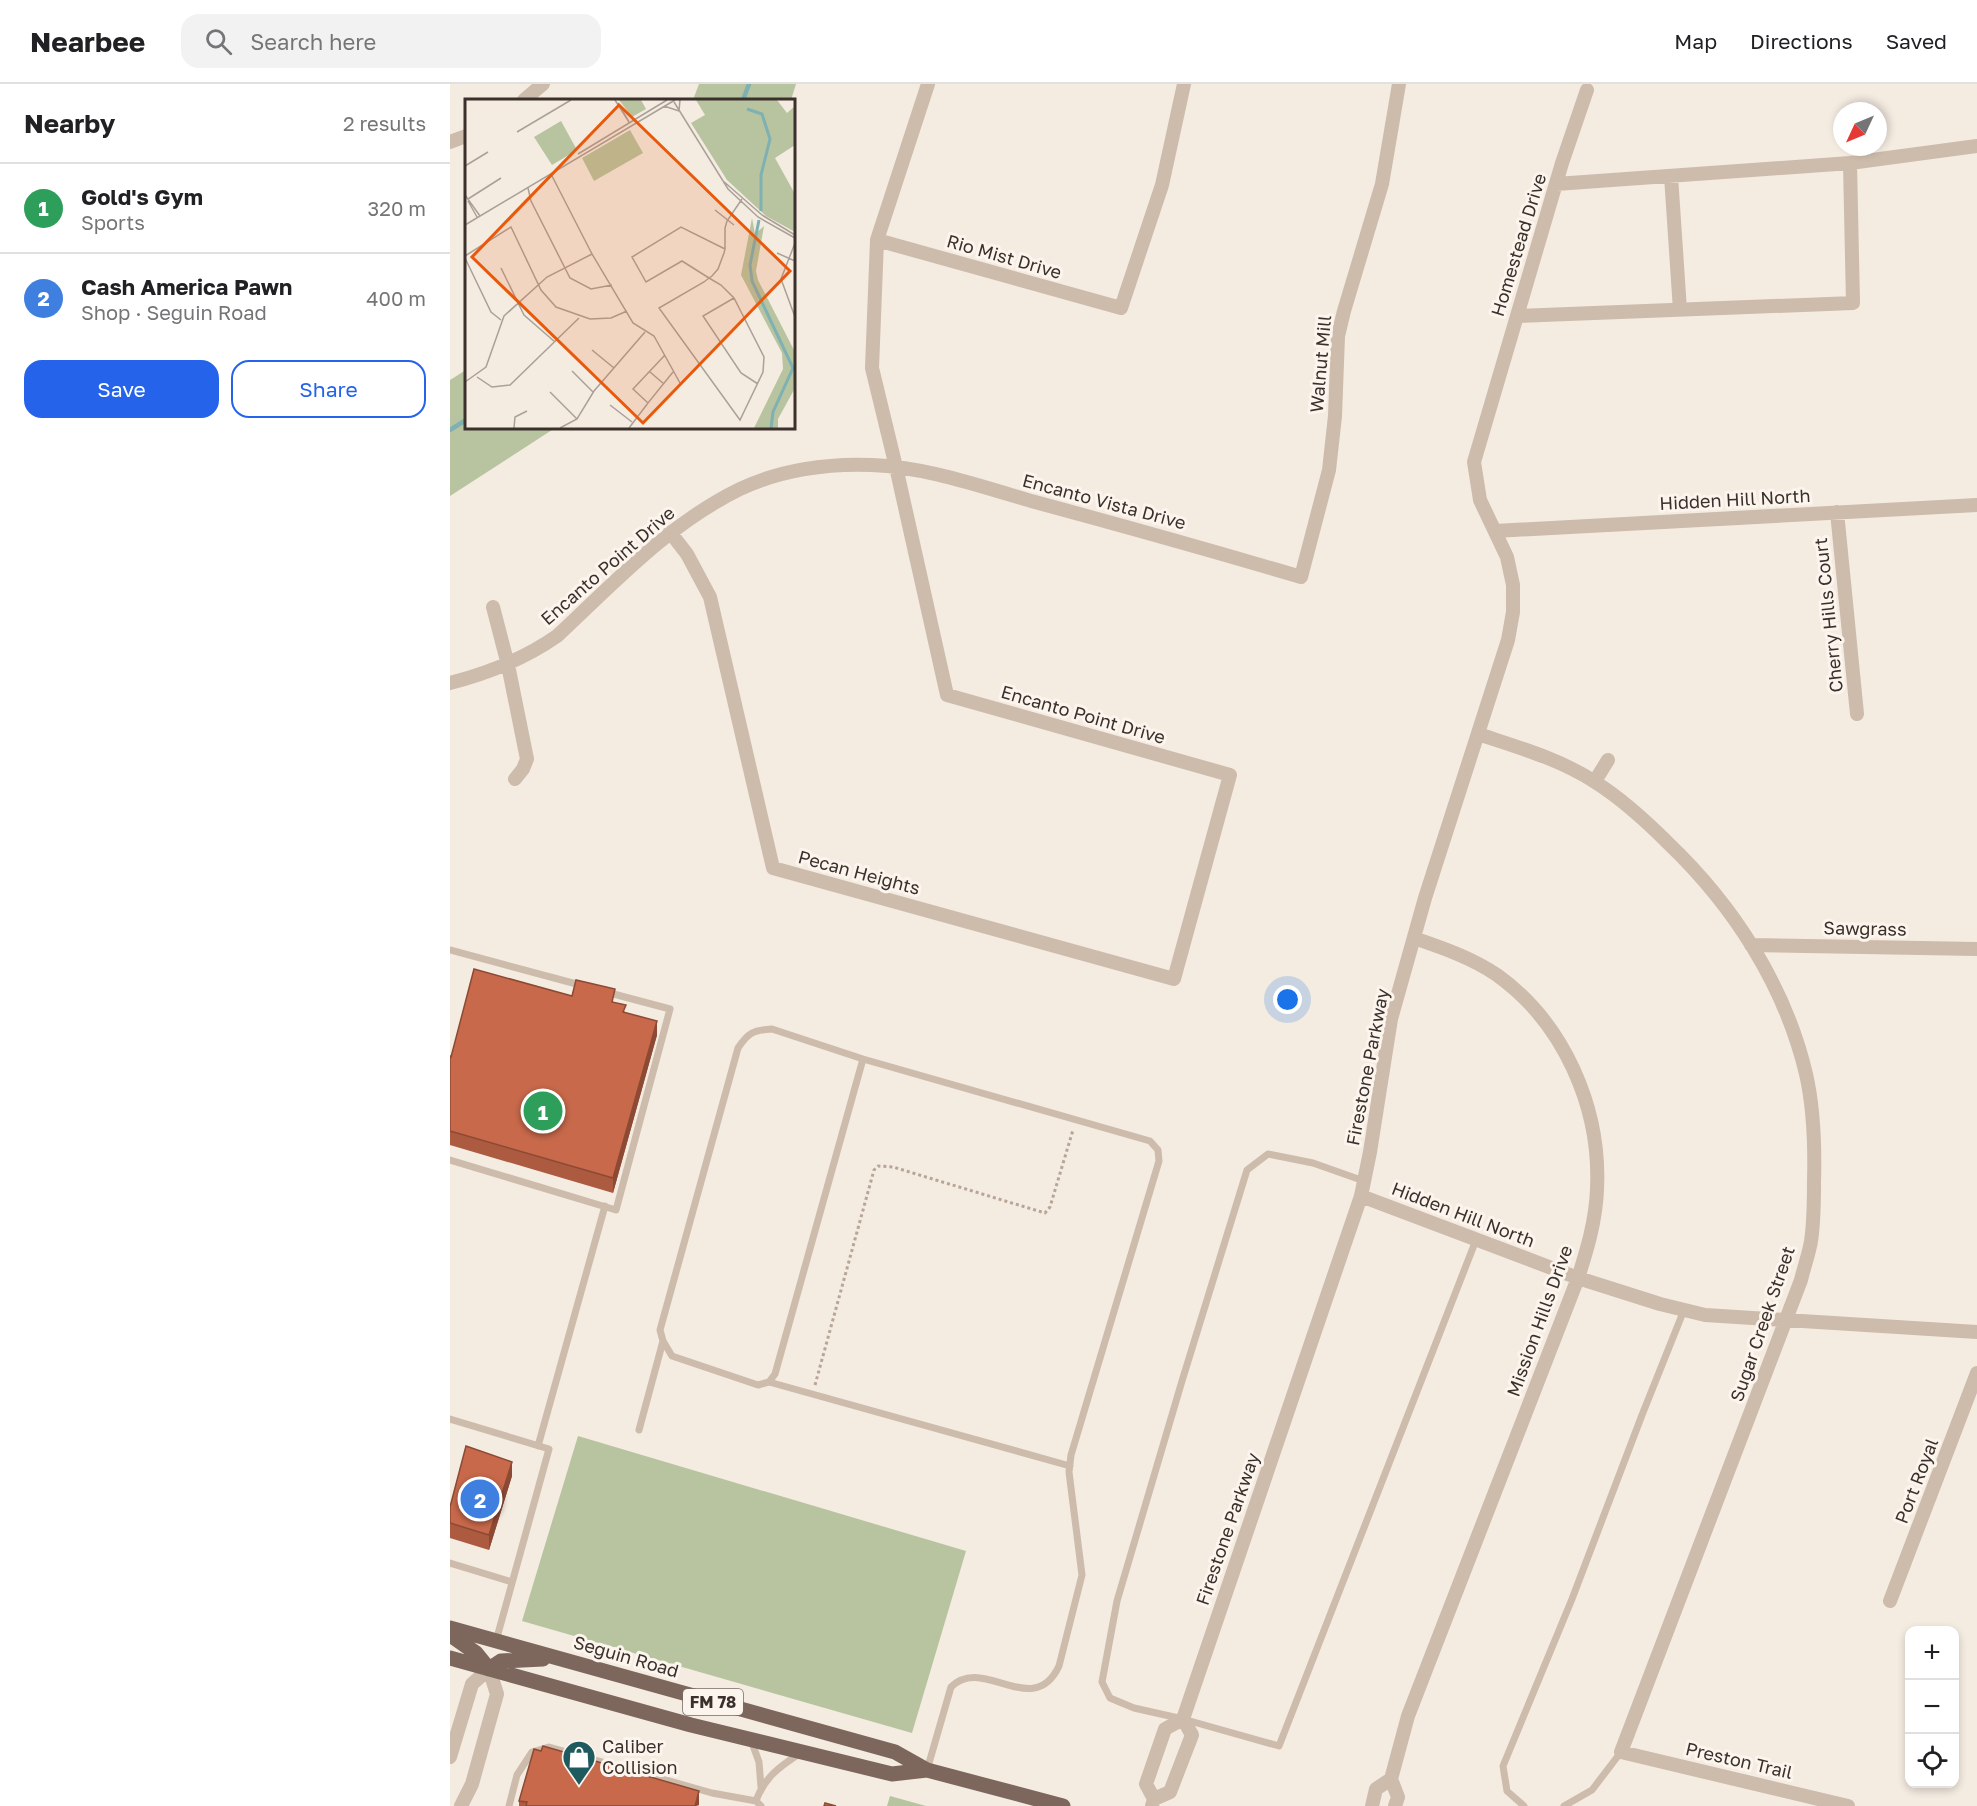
<!DOCTYPE html>
<html lang="en">
<head>
<meta charset="utf-8">
<style>
	body { margin:0; font-family:"Golos Text",sans-serif; background:#f2f2f2; color:#202124 }
	.controls { position:absolute; right:18px; bottom:18px; display:grid; overflow:hidden; border-radius:12px; box-shadow:0 3px 9px #0003 }
	.controls button { width:54px; height:54px; display:grid; place-items:center; padding:0; border:0; border-bottom:2px solid #e0e0e0; background:#fff; color:#202124; font:30px sans-serif }
	.compass { position:absolute; left:1383px; top:18px; width:54px; height:54px; border-radius:50%; background:#fff; box-shadow:0 3px 9px #0003; rotate:226deg }
	.you { position:absolute; left:838px; top:916px; width:21px; height:21px; margin:-15px; border:4px solid #fff; border-radius:50%; background:#1a73e8; box-shadow:0 0 0 9px #1a73e833 }
	.badge { display:grid; place-items:center; width:39px; height:39px; border-radius:50%; background:#2563eb; color:#fff; font-size:20px; font-weight:700 }
	.pin { position:absolute; translate:-50% -50%; border:3px solid #fff; box-shadow:0 2px 6px #0006 }
	.list { margin:0; padding:0; list-style:none }
	h2 { display:flex; justify-content:space-between; align-items:center; height:78px; margin:0; padding:0 24px; font-size:26px }
	h2 small { font-size:20px; font-weight:400; color:#757577 }
	.list li { display:grid; grid-template-columns:39px 1fr auto; gap:18px; align-items:center; box-sizing:border-box; height:90px; padding:0 24px; border-top:2px solid #e0e0e0 }
	.list b { display:block; font-size:22px; white-space:nowrap }
	.list p { margin:0; font-size:20px; white-space:nowrap; color:#757577 }
	.list em { font-size:20px; font-style:normal; color:#757577 }
	.actions { display:flex; gap:12px; padding:18px 24px }
	.actions a { flex:1; padding:14px 0; border:2px solid #2563eb; border-radius:18px; text-align:center; font-size:21px; color:#2563eb }
	.actions .main { background:#2563eb; color:#fff }
	.icon { flex:none; width:33px; height:33px; fill:none; stroke:currentColor; stroke-width:2; stroke-linecap:round; stroke-linejoin:round }
	.map { position:relative; flex:none; width:1527px; height:1722px; overflow:hidden }
	header { display:flex; align-items:center; gap:36px; box-sizing:border-box; height:84px; padding:0 30px; background:#fff; border-bottom:2px solid #e0e0e0 }
	header strong { font-size:28px }
	nav { display:flex; gap:33px; margin-inline-start:auto; font-size:21px }
	.search { width:420px; height:54px; background:#f2f2f2; display:flex; align-items:center; gap:15px; box-sizing:border-box; padding:0 21px; border-radius:18px; color:#757577; font-size:22px }
	main { display:flex }
	aside { flex:1; background:#fff }
	.map>svg:first-child { display:block }
	.green { fill:#b8c4a0 }
	.lines { fill:none; stroke-linecap:round; stroke-linejoin:round }
	.stream { stroke:#7fb0b2; stroke-width:4.5 }
	.path { stroke:#b9a596; stroke-width:3; stroke-dasharray:3 3; stroke-linecap:butt }
	.service { stroke:#cdbbac; stroke-width:7 }
	.minor { stroke:#cdbbac; stroke-width:14 }
	.primary { stroke:#7d675c; stroke-width:15 }
	.wall { fill:#ac5a40 }
	.shaded-wall { fill:#8c4a34 }
	.building { fill:#c8694b; stroke:#8c4a34; stroke-width:1.5 }
	.labels { text-anchor:middle; stroke-width:6; stroke-linejoin:round; paint-order:stroke }
	.shield { fill:#fbf5ee; stroke:#756b66; stroke-width:1.5 }
	.shield-label { font-size:16px; font-weight:bold; fill:#3b302b }
	.street-label { font-size:18px; fill:#3b302b; stroke:#fbf5ee }
	.poi-label { font-size:18px; fill:#3b302b; stroke:#fbf5ee; text-anchor:start }
	.inset-river { fill:none; stroke:#7fb0b2; stroke-width:3 }
	.inset-road { fill:none; stroke:#aaa098; stroke-width:1.5 }
	.view { fill:#e8590c; fill-opacity:0.15; stroke:#e8590c; stroke-width:3 }
	.inset-edge { fill:none; stroke:#3b302b; stroke-width:3 }
</style>
</head>
<body>
<header>
<strong>Nearbee</strong>
<div class="search"><svg class="icon" aria-label="search" viewBox="0 0 24 24"><circle cx="10" cy="10" r="6"/><path d="M15 15l6 6"/></svg>Search here</div>
<nav><a>Map</a><a>Directions</a><a>Saved</a></nav>
</header>
<main>
<aside>
<h2>Nearby<small>2 results</small></h2>
<ul class="list">
<li><span class="badge" style="background:#2e9e5b">1</span><div><b>Gold's Gym</b><p>Sports</p></div><em>320 m</em></li>
<li><span class="badge" style="background:#3f7fe0">2</span><div><b>Cash America Pawn</b><p>Shop · Seguin Road</p></div><em>400 m</em></li>
</ul>
<div class="actions"><a class="main">Save</a><a>Share</a></div>
</aside>
<div class="map">
<svg width="1527" height="1722" viewBox="0 0 1527 1722">
	<rect width="100%" height="100%" fill="#f4ebe1"/>
	<path class="green" d="M249,0H346L341,16H243Z
		M16,286V344H105L0,412V296Z
		M128,1352L516,1467L462,1649L72,1537Z
		M440,1712L476,1722H437Z"/>
	<g class="lines">
		<path class="stream" d="M293,16L299,0
			M0,346L16,336"/>
		<path class="path" d="M365,1301L424,1086L428,1082L443,1083L595,1129L600,1123L623,1046"/>
		<path class="service" d="M0,866L134,902
			M413,975L325,1290L319,1298L308,1301L222,1272L213,1257L210,1246L288,964C298,949 303,946 322,945L413,975L700,1057L708,1066L709,1077L621,1371L619,1388L632,1491L609,1582C583,1637 533,1570 501,1603L477,1686
			M0,1076L166,1126L220,925L156,908
			M914,1097L863,1079L818,1070L797,1086L732,1297L667,1517L652,1598L660,1614L684,1624L733,1635L829,1662L1026,1156
			M319,1298L620,1382
			M0,1335L99,1365L46,1557
			M189,1346L213,1257
			M88,1362L155,1122
			M0,1479L62,1498
			M301,1656L309,1678L311,1703
			M59,1722L67,1691L82,1668L99,1663L262,1709L306,1717
			M311,1722L306,1717C314,1694 329,1683 349,1670
			M1074,1722L1057,1707L1053,1682L1122,1515L1192,1331L1234,1226
			M1114,1722L1142,1706L1171,1668"/>
		<path class="minor" d="M74,16L93,0
			M0,58L16,52
			M1400,79L1527,62
			M1221,92L1230,226
			M427,156L671,224L712,101L734,0
			M1067,232L1403,219L1400,79L1106,100
			M1387,428L1407,630
			M1045,447L1527,421
			M220,448L237,470L260,513L323,784L724,895L780,691L497,611L446,383L422,284L427,156L478,0
			M43,523L58,581L77,675L73,685L65,695
			M0,599C39,589 74,575 107,552C164,499 218,440 290,405C330,386 378,379 422,381C477,383 532,403 585,418C674,442 763,467 851,493L879,386L885,332L888,252L894,227L932,100L949,0
			M1028,650C1067,663 1110,675 1145,698C1172,715 1196,737 1218,759C1283,821 1335,901 1356,990C1364,1025 1365,1062 1364,1098C1364,1117 1364,1138 1361,1157C1359,1170 1354,1183 1351,1196L1171,1668L1398,1722
			M1145,697L1158,676
			M1301,861L1527,865
			M911,1112L1128,1194L1210,1220L1255,1231L1527,1248
			M1440,1517L1527,1289
			M0,1673L22,1600L39,1585L47,1610L22,1700L11,1722
			M704,1715L720,1708L742,1651L733,1635
			M702,1722L704,1715L696,1700L715,1645L733,1635L911,1112L920,1068L941,935L975,814L1058,556L1063,528V501L1057,473L1030,416L1024,378L1112,79L1137,6
			M922,1722L926,1705L941,1695
			M945,1722L948,1713L941,1695L958,1632L1128,1194C1137,1166 1146,1136 1147,1105C1151,1024 1114,939 1047,891C1022,874 993,864 964,854"/>
		<path class="primary" d="M0,1544L445,1668L477,1686L613,1722
			M0,1551L26,1569L39,1585
			M0,1574L241,1641L442,1690L477,1686
			M39,1585L51,1577L93,1575"/>
	</g>
	<path class="wall" d="M122,912L165,919L176,929L207,951L163,1109L0,1061V972L1,973Z
		M62,1392L39,1466L0,1454V1423Z
		M91,1667L249,1722H69V1717Z"/>
	<path class="shaded-wall" d="M207,937V951L163,1109V1094Z
		M62,1378V1392L39,1466V1451Z
		M249,1707V1721L245,1722Z"/>
	<path class="building" d="M24,885L122,912L126,896L165,905L162,918L176,921L173,928L207,937L163,1094L0,1047V972L1,973Z
		M16,1362L62,1378L39,1451L0,1439V1423Z
		M93,1662L249,1707L245,1722H76L77,1718L69,1717L84,1665L91,1667Z
		M375,1719L386,1722H374Z"/>
	<defs>
		<symbol id="shop-pin" viewBox="-11 -11 22 30"><path d="M0 17L-7.5 6A9.5 9.5 0 1 1 7.5 6Z" fill="#1f5a5e" stroke="#fbf5ee"/><path d="M-5-2.5h2.3a2.7 3.5 0 0 1 5.4 0H5L5.5 6h-11ZM-1.5-2.5h3a1.5 2.3 0 0 0-3 0Z" fill="#fff"/></symbol>
	</defs>
	<g fill-rule="evenodd">
		<use href="#shop-pin" x="110" y="1654" width="38" height="52"/>
	</g>
	<g class="labels">
		<rect class="shield" x="233" y="1605" width="60" height="26" rx="4.5"/>
		<g class="shield-label">
			<text x="263" y="1624">FM 78</text>
		</g>
		<g class="street-label">
			<text transform="translate(1069 161) rotate(-73)" y="6">Homestead Drive</text>
			<text transform="translate(554 173) rotate(16)" y="6">Rio Mist Drive</text>
			<text transform="translate(871 280) rotate(-85)" y="6">Walnut Mill</text>
			<text transform="translate(1285 416) rotate(-3)" y="6">Hidden Hill North</text>
			<text transform="translate(654 418) rotate(15)" y="6">Encanto Vista Drive</text>
			<text transform="translate(158 482) rotate(-41)" y="6">Encanto Point Drive</text>
			<text transform="translate(1379 531) rotate(-96)" y="6">Cherry Hills Court</text>
			<text transform="translate(633 631) rotate(16)" y="6">Encanto Point Drive</text>
			<text transform="translate(409 789) rotate(15)" y="6">Pecan Heights</text>
			<text transform="translate(1415 845) rotate(1)" y="6">Sawgrass</text>
			<text transform="translate(918 983) rotate(-79)" y="6">Firestone Parkway</text>
			<text transform="translate(1013 1131) rotate(21)" y="6">Hidden Hill North</text>
			<text transform="translate(1090 1237) rotate(-70)" y="6">Mission Hills Drive</text>
			<text transform="translate(1313 1240) rotate(-71)" y="6">Sugar Creek Street</text>
			<text transform="translate(1467 1397) rotate(-69)" y="6">Port Royal</text>
			<text transform="translate(778 1445) rotate(-71)" y="6">Firestone Parkway</text>
			<text transform="translate(176 1573) rotate(16)" y="6">Seguin Road</text>
			<text transform="translate(1289 1677) rotate(13)" y="6">Preston Trail</text>
		</g>
		<g class="poi-label">
			<text x="152" y="1669">Caliber<tspan x="152" dy="21">Collision</tspan></text>
		</g>
	</g>
	<g transform="translate(15 15)">
		<rect width="330" height="330" fill="#f4ebe1"/>
		<path d="M154,1H176L181,10L167,18ZM231,1H312L322,14L330,7V46L310,59L330,95V133L301,117L262,81L226,24L240,16ZM96,22L112,51L87,66L69,38ZM165,31L178,54L129,82L117,59ZM287,119L290,135L299,127L291,172L293,181L330,253V289L313,320V329H289L318,270L317,254L276,176Z" fill="#b8c4a0"/>
		<path class="inset-river" d="M282,10L297,15L305,40L296,76V112M294,121L285,166L287,182L328,269L308,313L306,329"/>
		<path class="inset-road" d="M150,1L164,23M209,3L263,90L293,118L330,139M153,4L164,23M199,7L214,12L215,1M52,33L106,1M113,55L202,1M0,67L23,53M87,77L127,155L168,224L189,237L215,284M257,81L297,116L330,136M63,89L66,102L105,179L126,190L147,186M0,96L15,117M3,100L36,79M3,102L12,118M250,111L269,126M0,126L210,1M330,144L316,180L330,218M260,150L216,128L167,158L181,183L217,162L244,179L256,186L269,199L299,258L298,273L275,321L194,209L239,183L244,179L247,177L253,170L259,154L260,150V129L262,122L277,100M312,154L330,162M0,157L46,128L76,191L91,208L125,220L146,219L162,212M0,159L26,213L36,221M36,169L59,216L90,243M269,199L238,217L276,274L293,285M127,251L149,269M200,256L168,290L183,304L208,273M107,272L128,293M185,273L199,285M12,278L27,288L45,286L114,219M0,283L21,268L39,217L82,178L127,155M85,293L112,320M145,306L167,323M49,329L50,318L62,312M95,329L112,320L129,292L180,233M164,329L183,304"/>
		<path class="view" d="M154,6L325,172L178,324L7,158Z"/>
		<rect width="330" height="330" class="inset-edge"/>
	</g>
</svg>
<div class="controls">
<button>+</button>
<button>−</button>
<button><svg class="icon" aria-label="locate" viewBox="0 0 24 24"><circle cx="12" cy="12" r="6"/><path d="M12 2v4M12 18v4M2 12h4M18 12h4"/></svg></button>
</div>
<svg class="compass" viewBox="-18 -18 36 36"><path d="M0-13l5 13h-10z" fill="#e53935"/><path d="M0 13l5-13h-10z" fill="#757577"/></svg>
<div class="you"></div>
<div class="pin badge" style="left:93px;top:1027px;background:#2e9e5b">1</div>
<div class="pin badge" style="left:30px;top:1415px;background:#3f7fe0">2</div>
</div>
</main>
</body>
</html>
